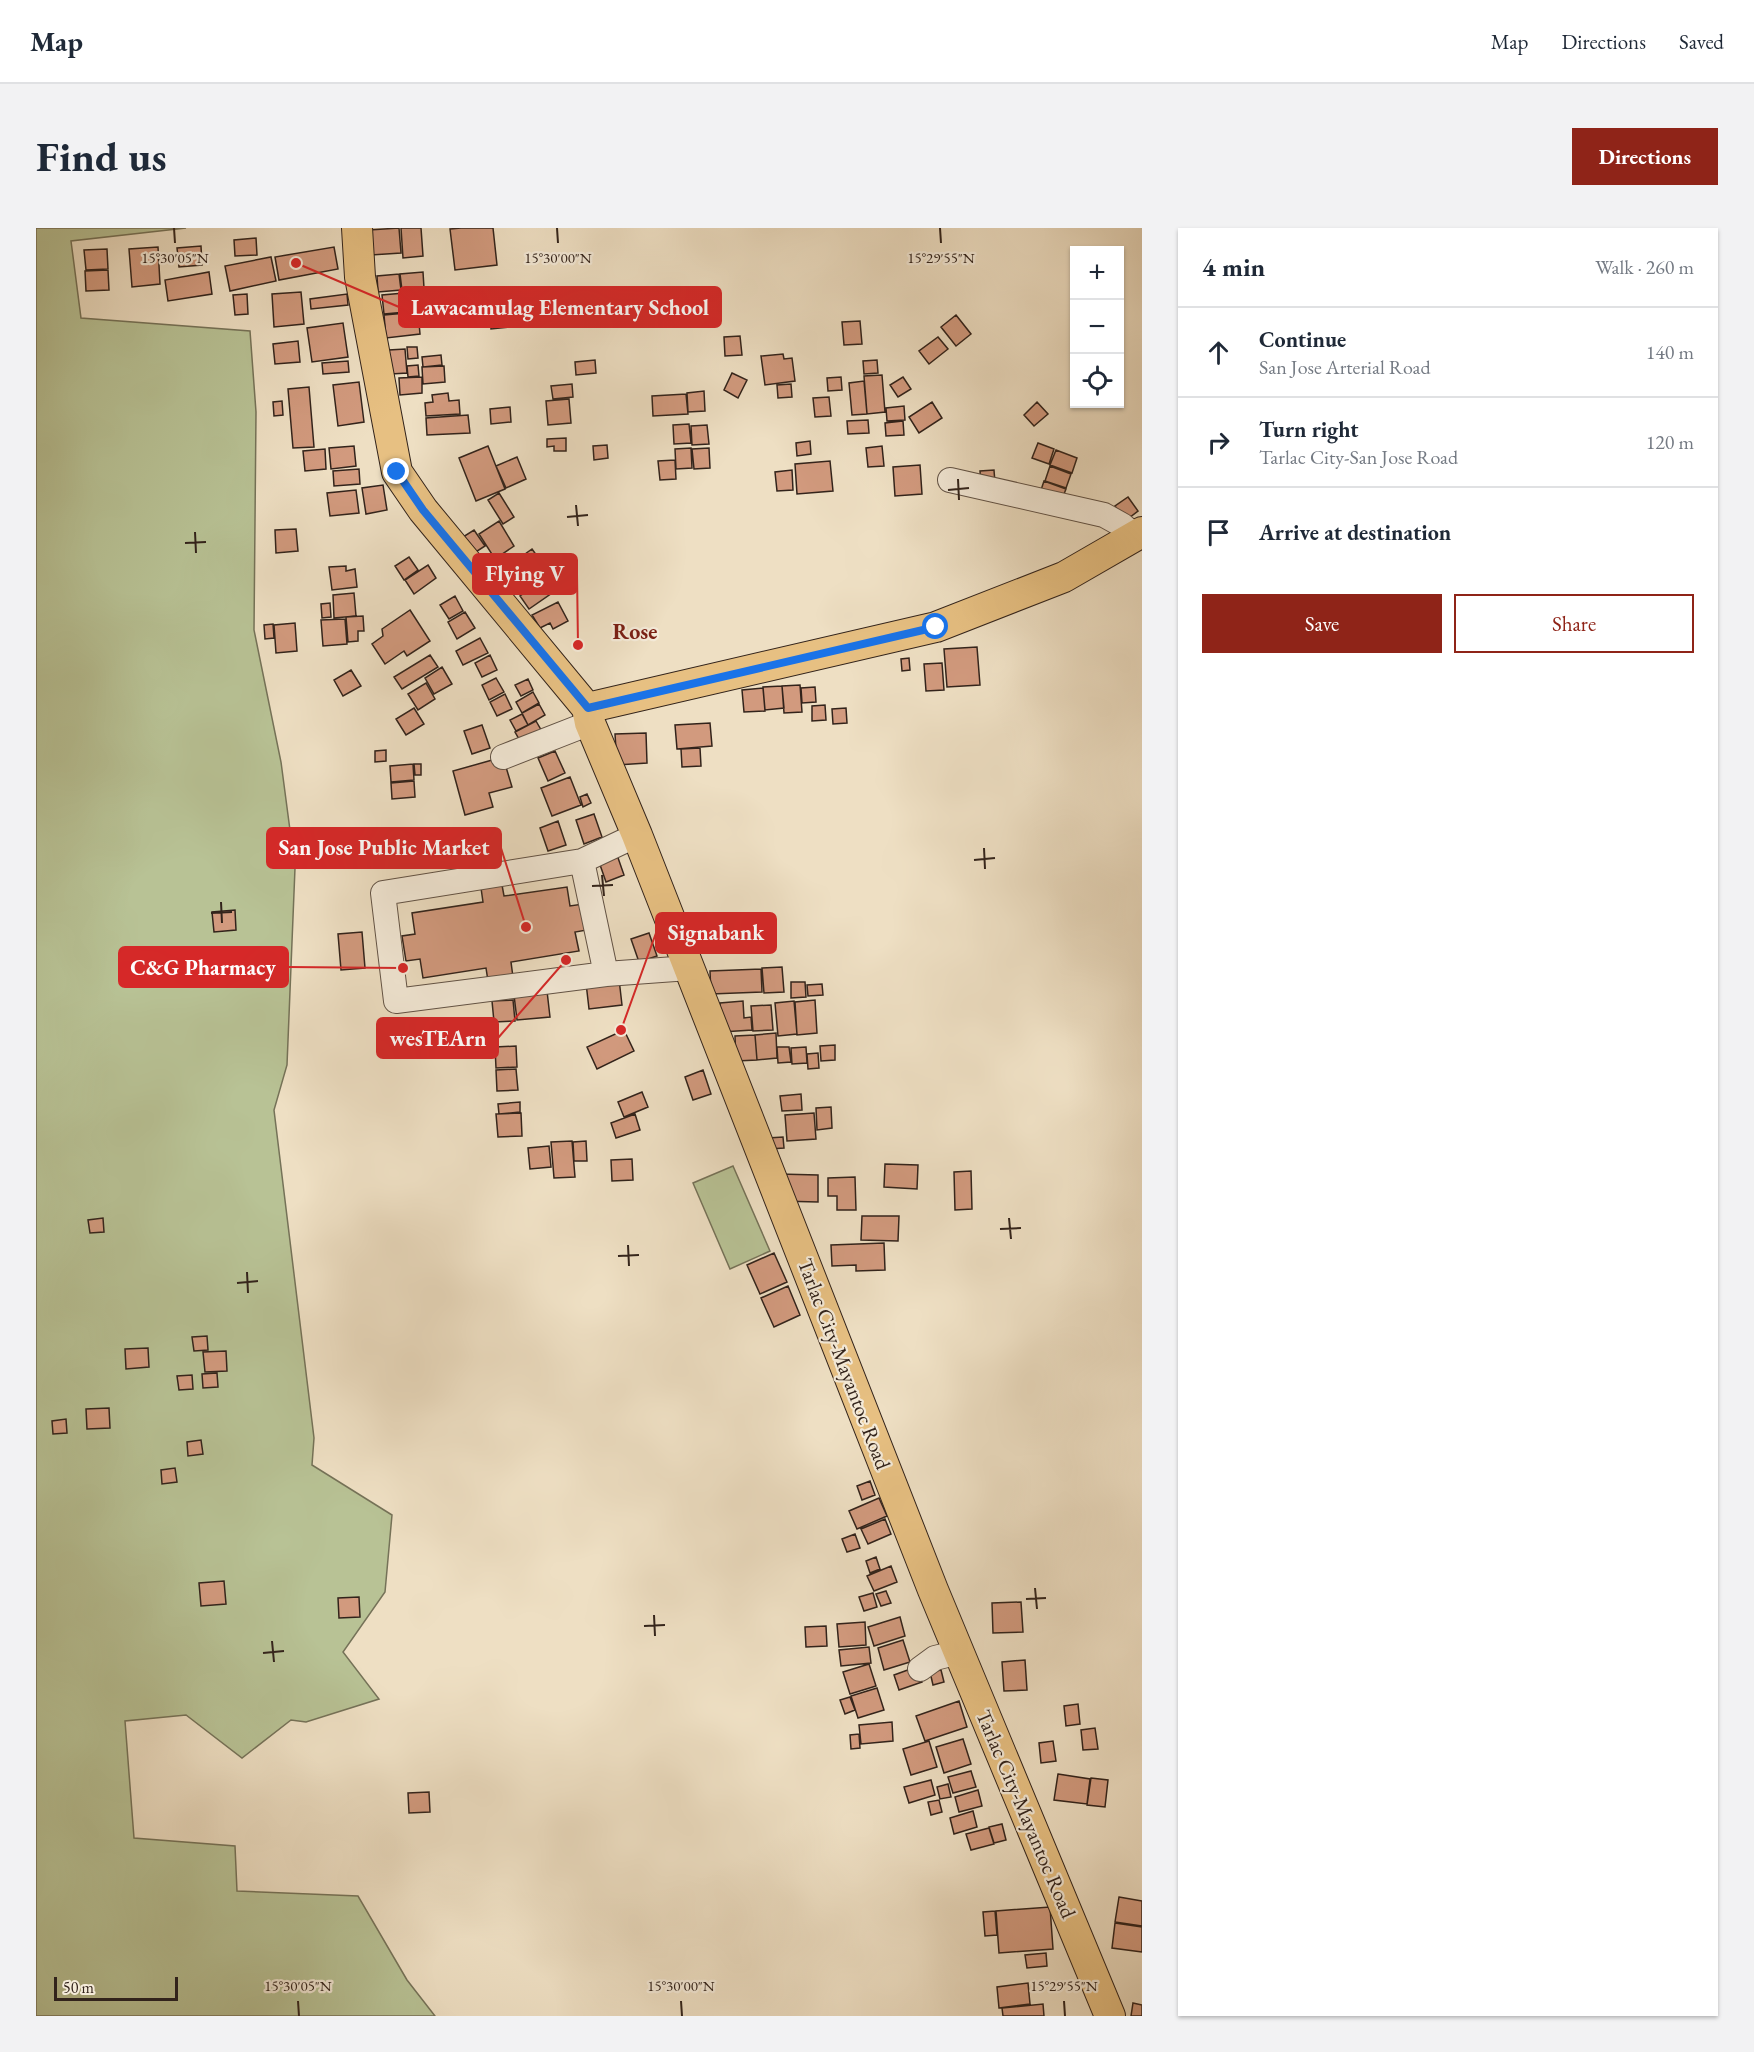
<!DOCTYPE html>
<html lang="en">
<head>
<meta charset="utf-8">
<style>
	body { margin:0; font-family:"EB Garamond",serif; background:#f2f2f3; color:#1f2937 }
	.controls { position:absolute; right:18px; top:18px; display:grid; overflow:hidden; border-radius:0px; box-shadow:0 2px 4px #0004 }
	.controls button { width:54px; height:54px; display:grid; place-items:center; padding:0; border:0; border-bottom:2px solid #e0e1e3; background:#fff; color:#1f2937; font:30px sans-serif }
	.scale { position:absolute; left:18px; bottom:15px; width:124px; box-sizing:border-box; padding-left:6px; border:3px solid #32231b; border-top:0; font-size:16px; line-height:21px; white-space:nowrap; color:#32231b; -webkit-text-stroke:4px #f4ead8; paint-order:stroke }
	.stop { position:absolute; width:18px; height:18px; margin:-14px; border:4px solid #1a73e8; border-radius:50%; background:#fff }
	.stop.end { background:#1a73e8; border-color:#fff; box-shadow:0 2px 6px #0008 }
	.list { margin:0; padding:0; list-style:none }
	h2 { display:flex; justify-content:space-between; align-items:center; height:78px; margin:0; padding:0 24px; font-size:26px }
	h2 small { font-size:20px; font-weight:400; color:#747a83 }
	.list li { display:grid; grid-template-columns:39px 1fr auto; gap:18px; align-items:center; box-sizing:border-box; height:90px; padding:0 24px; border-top:2px solid #e0e1e3 }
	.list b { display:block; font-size:22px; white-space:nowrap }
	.list p { margin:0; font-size:20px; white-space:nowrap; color:#747a83 }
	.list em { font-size:20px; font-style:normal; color:#747a83 }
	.actions { display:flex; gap:12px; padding:18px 24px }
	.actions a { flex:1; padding:14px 0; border:2px solid #8f2418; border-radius:0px; text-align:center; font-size:21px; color:#8f2418 }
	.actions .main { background:#8f2418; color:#fff }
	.icon { flex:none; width:33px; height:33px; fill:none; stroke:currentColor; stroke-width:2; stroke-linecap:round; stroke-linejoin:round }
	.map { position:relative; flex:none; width:1106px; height:1788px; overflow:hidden; border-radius:0px }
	header { display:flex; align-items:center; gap:36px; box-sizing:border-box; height:84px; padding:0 30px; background:#fff; border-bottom:2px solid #e0e1e3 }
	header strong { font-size:28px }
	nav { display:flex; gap:33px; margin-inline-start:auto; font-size:21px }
	.intro { display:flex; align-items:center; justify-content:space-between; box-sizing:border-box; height:144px; padding:0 36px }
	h1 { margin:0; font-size:42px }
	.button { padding:15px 27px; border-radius:0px; background:#8f2418; color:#fff; font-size:21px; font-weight:700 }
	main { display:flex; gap:36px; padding:0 36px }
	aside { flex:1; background:#fff; border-radius:0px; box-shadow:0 2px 4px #0004 }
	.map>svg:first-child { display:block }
	.green { fill:#b8c295; stroke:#757258; stroke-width:1.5 }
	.building { fill:#d29a7e; stroke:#32231b; stroke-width:1.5 }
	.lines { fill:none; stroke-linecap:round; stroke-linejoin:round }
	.minor-casing { stroke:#615245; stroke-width:26 }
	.major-casing { stroke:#32231b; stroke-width:32 }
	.minor { stroke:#f4ead8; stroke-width:24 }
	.major { stroke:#e7c082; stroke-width:30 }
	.route { stroke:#1a73e8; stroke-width:8 }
	.ticks { fill:none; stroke:#32231b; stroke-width:2 }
	.labels { text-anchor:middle; stroke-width:4.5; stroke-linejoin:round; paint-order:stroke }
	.street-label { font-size:21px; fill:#32231b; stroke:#f4ead8 }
	.neighbourhood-label { font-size:22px; font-weight:bold; fill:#7a1f14; stroke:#f4ead8 }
	.ticks-label { font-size:15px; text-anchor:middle; fill:#32231b; stroke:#f4ead8; stroke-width:4.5; stroke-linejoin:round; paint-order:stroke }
	.leader { fill:none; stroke:#d62828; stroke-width:2 }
	.callout-dot { fill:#d62828; stroke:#f4ead8; stroke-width:2 }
	.callout { fill:#d62828; stroke:#d62828; stroke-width:2 }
	.callout-label { font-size:22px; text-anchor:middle; font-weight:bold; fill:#fff }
</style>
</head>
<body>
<header>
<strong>Map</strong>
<nav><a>Map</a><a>Directions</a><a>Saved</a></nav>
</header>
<div class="intro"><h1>Find us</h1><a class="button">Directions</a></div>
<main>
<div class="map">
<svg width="1106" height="1788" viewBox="0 0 1106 1788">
	<rect width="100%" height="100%" fill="#eedfc3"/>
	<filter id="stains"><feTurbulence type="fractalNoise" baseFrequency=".00333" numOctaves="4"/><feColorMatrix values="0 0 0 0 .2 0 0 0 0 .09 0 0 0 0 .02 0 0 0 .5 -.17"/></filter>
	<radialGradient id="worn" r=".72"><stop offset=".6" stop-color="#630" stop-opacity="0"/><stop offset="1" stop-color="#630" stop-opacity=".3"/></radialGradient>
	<path class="green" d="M0,0H150L35,13L45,90L214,103L220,184L218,402L245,534L259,640L251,837L238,882L278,1210L276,1237L356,1287L349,1364L307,1424L343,1471L270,1494L255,1492L206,1530L150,1487L89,1493L98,1610L199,1618L201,1663L322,1668L371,1752L399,1788H0Z
		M697,938L734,1023L694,1041L657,955Z"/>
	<path class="building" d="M363,0L365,25L335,27L333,2Z
		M365,0H385L387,28L367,30Z
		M425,0H457L461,37L419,42L414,1Z
		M220,10L221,27L199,28L198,12Z
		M165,18L166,37L143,39L141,20Z
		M122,19L124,56L96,59L93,21Z
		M298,19L302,41L243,52L239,29Z
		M71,21L72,41L50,42L48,22Z
		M235,29L240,53L194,63L189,38Z
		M72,42L73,62L50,63L49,43Z
		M173,44L176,66L132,73L129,52Z
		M387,44L388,60L366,62L364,46Z
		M363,46L365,62L342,64L341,48Z
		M265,64L268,96L238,99L236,66Z
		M379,64L381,83L348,86L346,67Z
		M211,66L212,86L199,87L197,67Z
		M311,66L312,77L275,81L274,71Z
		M382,84L384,106L350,110L348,87Z
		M474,84L475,99L455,101L454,86Z
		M920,87L935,106L920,118L905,99Z
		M824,93L826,116L808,117L806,94Z
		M307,95L312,129L276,134L271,100Z
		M704,108L706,127L689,128L688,109Z
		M902,109L912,121L893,136L883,123Z
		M262,113L264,134L239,136L237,116Z
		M371,119H381L382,130L372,131Z
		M369,121L371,145L355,146L353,122Z
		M747,126L748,131L756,130L759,153L729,157L725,128Z
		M405,127L406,137L387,139L386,129Z
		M559,132L560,145L540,147L539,134Z
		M841,132L842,145L828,146L827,133Z
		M312,133L313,144L287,146L286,135Z
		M382,137L383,148L372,149L371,138Z
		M408,138L409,154L387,156L386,139Z
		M696,145L711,152L702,170L688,162Z
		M846,147L849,184L831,186L828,148Z
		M386,149V165L364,167L363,150Z
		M805,149L806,162L792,163L791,150Z
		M867,149L875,161L862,169L854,157Z
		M828,153L831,186L816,187L813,155Z
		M323,154L328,194L302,198L297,157Z
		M536,156L537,169L517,171L515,158Z
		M755,156L756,169L742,170L741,157Z
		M273,159L278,219L257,220L252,161Z
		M668,163L669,183L652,184L651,165Z
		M412,165L413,173L423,172L424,186L390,188L389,175L397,174L396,167Z
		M650,166L652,186L617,188L616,168Z
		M793,169L795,188L779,189L777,170Z
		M533,171L535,195L512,197L510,173Z
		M246,173L247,187L238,188L237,174Z
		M896,174L906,190L883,205L873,189Z
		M1001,174L1012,186L998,198L988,187Z
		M868,178L869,192L851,193L850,180Z
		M474,179L475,194L455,196L454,181Z
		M432,187L434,205L391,207L390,190Z
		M832,192L833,205L812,206L811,193Z
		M867,193L868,207L850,208L849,195Z
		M653,196L655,215L638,216L637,197Z
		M671,197L673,216L656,217L655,198Z
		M530,210V223H518V218L511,219V211Z
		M774,213L775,226L761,228L760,215Z
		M1002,215L1018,221L1013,236L996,230Z
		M571,217L572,230L558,232L557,218Z
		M318,218L320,238L295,241L293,220Z
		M452,218L469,261L440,273L423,230Z
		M846,218L848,238L832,239L830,220Z
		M655,220L656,240L640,241L639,221Z
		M673,220L674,240L658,241L656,221Z
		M289,221L290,241L269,243L267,223Z
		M1020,222L1041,230L1036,245L1014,237Z
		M481,229L490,251L470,260L460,238Z
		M639,232L640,251L624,252L622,233Z
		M794,233L797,263L761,266L759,236Z
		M884,237L886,266L859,268L857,239Z
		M1014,238L1035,246L1030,260L1009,253Z
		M323,241L324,256L298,258L297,243Z
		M756,242L757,262L741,263L739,244Z
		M958,242L959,255L945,256L944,243Z
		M1008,253L1030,261L1024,276L1003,268Z
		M347,257L351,282L330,286L326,260Z
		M320,262L323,285L294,288L291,265Z
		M463,265L478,289L467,296L452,272Z
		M1092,269L1102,283L1089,293L1079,278Z
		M463,293L478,318L459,331L443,306Z
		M260,301L262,323L240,325L239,302Z
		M438,302L449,318L429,331L419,314Z
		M496,321L506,335L487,348L478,334Z
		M373,329L382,342L368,352L359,338Z
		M392,337L400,350L378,366L369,352Z
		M310,338V343L319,341L321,359L296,362L293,339Z
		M506,352L516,365L493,381L484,368Z
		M318,365L320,388L298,390L297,367Z
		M419,368L427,383L413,391L404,377Z
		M522,374L532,393L517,401L514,395L504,400L496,387Z
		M294,375L295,389L286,390L285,376Z
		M374,382L394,413L371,428L368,423L349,436L336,416L347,408L346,401Z
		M429,384L439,400L421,411L412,394Z
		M327,388L328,403H322V413L312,414L310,389Z
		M309,391L311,416L287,418L285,392Z
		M259,395L261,423L240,425L238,397Z
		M237,396L238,410L229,411L228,397Z
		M444,410L452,425L427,437L420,423Z
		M941,419L944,457L911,459L908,421Z
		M394,427L402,439L366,461L358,449Z
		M454,427L461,442L446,449L439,435Z
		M873,430L874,442L866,443L865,431Z
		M906,435L908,462L890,463L888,436Z
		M406,439L416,456L398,466L389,450Z
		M315,442L325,458L307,468L298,452Z
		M460,450L468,464L453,472L446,457Z
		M492,451L497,462L485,468L479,457Z
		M390,455L399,471L382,482L372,466Z
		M764,457L766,484L748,485L746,458Z
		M746,458L748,480L729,482L727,459Z
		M779,459L780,474L766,475L765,460Z
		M727,460L729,483L708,484L706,462Z
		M497,464L503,475L486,485L480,474Z
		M469,466L476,481L461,488L454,474Z
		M503,476L509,487L492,497L486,485Z
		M789,477L790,492L776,493V478Z
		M378,480L388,496L370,507L360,491Z
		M810,480L811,495L797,496L796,481Z
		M486,486L492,497L480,503L474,492Z
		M500,493L508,507L487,518L479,504Z
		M674,495L676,518L641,521L639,497Z
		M446,497L454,520L436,526L428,503Z
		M610,505L611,535L581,537L579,506Z
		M664,520L665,538L646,539L645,521Z
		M350,522V533L339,534V523Z
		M519,523L529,545L512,553L502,530Z
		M467,529L476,559L453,565L457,579L429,587L417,543Z
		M377,536L378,552L355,554L354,538Z
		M378,536H385V547H379Z
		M534,549L545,577L516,588L505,560Z
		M378,553L379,569L356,571L355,555Z
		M551,566L555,575L547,579L544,569Z
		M558,586L566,609L548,616L540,592Z
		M522,593L530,617L512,623L504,600Z
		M580,624L588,647L570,654L562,631Z
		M466,657L468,668L531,659L534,678L547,676L551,702L539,704L543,723L475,734L477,749L452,753L450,740L387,750L384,731L370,733L366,708L379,706L376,685L447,674L445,660Z
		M199,682L200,702L178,704L176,684Z
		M326,704L329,740L305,742L302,706Z
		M613,705L621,728L603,734L595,711Z
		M746,739L748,764L728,765L726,740Z
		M725,741L726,764L675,766L674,743Z
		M583,751L586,777L553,781L550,755Z
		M755,754H769L770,769L755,770Z
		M786,756L787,767L772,768L771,757Z
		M511,763L514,789L481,792L478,767Z
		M477,772L479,793L458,794L456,773Z
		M779,772L781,805L761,807L759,774Z
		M707,773L708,790L715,789L716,802L686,804L684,775Z
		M758,773L761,806L742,808L739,775Z
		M735,777L737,802L717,803L715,778Z
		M588,802L598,823L561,841L551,819Z
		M740,805L741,830L721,832L719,807Z
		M719,807L721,832L700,833L699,808Z
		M799,817V832L785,833L784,818Z
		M480,818L481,839L460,840L459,819Z
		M741,819H753L755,834L742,835Z
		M770,819L771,835L756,836L755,820Z
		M782,825L783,840L772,841L771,826Z
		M480,841L482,862L461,863L460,842Z
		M667,842L675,866L657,872L649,849Z
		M606,864L612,879L588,889L582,874Z
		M765,866L766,882L746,883L744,868Z
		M484,874V884L463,886L462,876Z
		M795,879L796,900L781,902L780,880Z
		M485,885L486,908L462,909L460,886Z
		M778,885L780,911L751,913L749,887Z
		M599,886L604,902L580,910L575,895Z
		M747,909L748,920L733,921L732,910Z
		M536,913L539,949L518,950L515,914Z
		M550,913L551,933H538L537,914Z
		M513,918L515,939L494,941L492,920Z
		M596,931L597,952L576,953L575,932Z
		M849,936L882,937L881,961L848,959Z
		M935,943L936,981L919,982L918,944Z
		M742,946L782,947V974L742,973Z
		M819,949L820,982H801V968H792V950Z
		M826,988H863L862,1013L825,1012Z
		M67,990L68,1004L54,1005L52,992Z
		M848,1015L849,1042L820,1043V1037L796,1038L795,1017Z
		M738,1025L751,1054L724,1066L711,1037Z
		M752,1058L764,1087L738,1099L725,1070Z
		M171,1108L172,1122L158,1123L156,1109Z
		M112,1120L113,1139L90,1141L89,1121Z
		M190,1123L191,1143L169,1144L167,1124Z
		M181,1145L182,1159L167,1160L166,1146Z
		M156,1147L157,1161L143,1162L141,1148Z
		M73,1180L74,1200L51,1201L50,1181Z
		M30,1191L31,1205L17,1206L16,1193Z
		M165,1212L167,1226L152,1228L151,1214Z
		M139,1240L141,1254L126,1256L125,1242Z
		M834,1253L839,1267L826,1272L821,1258Z
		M843,1270L851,1288L821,1301L813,1283Z
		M849,1291L855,1306L832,1316L825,1301Z
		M819,1306L824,1320L811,1324L806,1311Z
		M840,1329L844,1341L834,1345L830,1333Z
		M855,1338L861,1354L838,1363L831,1348Z
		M188,1353L190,1376L165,1378L163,1355Z
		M850,1363L855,1375L845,1378L840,1366Z
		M837,1365L841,1379L828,1383L823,1369Z
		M323,1369L324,1389L303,1390L302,1370Z
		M985,1374L987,1404L957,1405L956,1375Z
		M864,1389L869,1408L838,1418L832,1399Z
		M829,1394L830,1417L803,1419L801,1396Z
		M790,1398L791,1418L770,1419L769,1399Z
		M867,1412L874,1434L848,1442L842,1420Z
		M833,1419L835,1435L805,1438L803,1422Z
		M989,1432L991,1462L968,1463L966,1434Z
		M833,1436L840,1458L814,1466L807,1444Z
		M880,1439L886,1454L863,1462L858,1447Z
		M905,1442L908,1454L897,1457L894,1444Z
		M841,1460L848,1482L822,1490L815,1468Z
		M814,1469L819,1482L809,1486L804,1472Z
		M923,1473L931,1499L889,1513L880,1488Z
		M1042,1476L1044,1496L1030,1498L1028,1478Z
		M856,1494L857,1513L825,1516L823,1497Z
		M1059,1500L1062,1521L1047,1522L1045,1502Z
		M823,1506L824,1520L815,1521L814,1507Z
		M927,1511L935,1536L908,1545L900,1519Z
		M893,1513L901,1539L875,1547L867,1521Z
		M1017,1513L1020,1533L1005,1535L1003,1515Z
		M935,1543L940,1559L917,1565L912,1549Z
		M1022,1546L1054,1551L1051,1576L1018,1572Z
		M1055,1550L1072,1552L1069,1579L1051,1577Z
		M895,1552L899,1567L873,1575L868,1559Z
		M912,1556L915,1569L904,1571L901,1559Z
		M942,1562L946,1578L923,1584L919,1569Z
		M393,1564L394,1584L373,1585L372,1565Z
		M903,1572L906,1584L895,1587L892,1574Z
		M937,1583L941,1599L918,1606L914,1590Z
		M966,1596L970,1612L958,1615L953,1599Z
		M953,1600L958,1616L935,1622L930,1606Z
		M1083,1669L1106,1673V1698L1079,1694Z
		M1014,1679L1017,1721L963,1725L960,1683Z
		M959,1683L961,1707L949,1708L947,1684Z
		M1079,1695L1106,1699V1724L1076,1720Z
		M1010,1725L1011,1738L991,1740L989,1727Z
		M992,1755L994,1776L963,1780L961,1759Z
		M1097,1775L1106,1777V1788H1095Z
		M1007,1776L1008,1788H967L966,1780Z"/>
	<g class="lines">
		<defs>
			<path id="minor" d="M914,252L1068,287L1086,297L1099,308
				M467,529L554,495
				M601,607L546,633L347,665L360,773L570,746L653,740
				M546,633L570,746
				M884,1441L899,1430L923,1424"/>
			<path id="major" d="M321,0L324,49L361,244L387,282L551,480
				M551,480L554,495L601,607L897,1362L1074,1788
				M551,480L900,399L1028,349L1106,304"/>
		</defs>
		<use href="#minor" class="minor-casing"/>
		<use href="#major" class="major-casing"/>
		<use href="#minor" class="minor"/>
		<use href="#major" class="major"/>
	</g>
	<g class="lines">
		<path class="route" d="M361,244L387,282L552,480L900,399"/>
	</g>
	<path class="ticks" d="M138,0L139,15M521,0L522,15M904,0L905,15M922,251L923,272M912,262L933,260M540,277L542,298M531,289L552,287M159,304L160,325M149,315L170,314M948,620L949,641M938,632L959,630M566,647L568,668M556,658L577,657M185,674L186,695M175,685L196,684M973,990L975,1011M964,1001L985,1000M592,1017L593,1038M582,1028L603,1027M211,1044L212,1065M201,1055L222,1053M999,1360L1001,1381M990,1371L1010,1370M618,1387L619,1408M608,1398L629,1397M236,1413L238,1434M227,1425L248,1423M262,1773L263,1788M645,1773L646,1788M1028,1773L1029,1788"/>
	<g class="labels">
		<g class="street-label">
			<text transform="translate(808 1136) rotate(69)" y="7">Tarlac City-Mayantoc Road</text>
			<text transform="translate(990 1586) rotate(67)" y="7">Tarlac City-Mayantoc Road</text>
		</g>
		<g class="neighbourhood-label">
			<text x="599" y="411">Rose</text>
		</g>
	</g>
	<g class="ticks-label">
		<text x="139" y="35">15°30'05"N</text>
		<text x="522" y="35">15°30'00"N</text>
		<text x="905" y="35">15°29'55"N</text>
		<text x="262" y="1763">15°30'05"N</text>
		<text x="645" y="1763">15°30'00"N</text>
		<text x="1028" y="1763">15°29'55"N</text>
	</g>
	<path class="leader" d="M260 35L363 79M542 417L541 346M490 699L465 620M585 802L620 705M367 740L252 739M530 732L462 810"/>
	<g class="callout-dot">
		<circle cx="260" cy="35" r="6"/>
		<circle cx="542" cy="417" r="6"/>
		<circle cx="490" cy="699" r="6"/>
		<circle cx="585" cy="802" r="6"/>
		<circle cx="367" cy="740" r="6"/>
		<circle cx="530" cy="732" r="6"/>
	</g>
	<g class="callout">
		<rect x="363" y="59" width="322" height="40" rx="6"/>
		<rect x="437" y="326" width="104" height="40" rx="6"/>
		<rect x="231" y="600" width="234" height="40" rx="6"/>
		<rect x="620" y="685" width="120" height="40" rx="6"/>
		<rect x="83" y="719" width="169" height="40" rx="6"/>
		<rect x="341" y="790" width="121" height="40" rx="6"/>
	</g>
	<g class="callout-label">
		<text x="524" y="87">Lawacamulag Elementary School</text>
		<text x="489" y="353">Flying V</text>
		<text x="348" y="627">San Jose Public Market</text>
		<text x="680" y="712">Signabank</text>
		<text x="167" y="747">C&amp;G Pharmacy</text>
		<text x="402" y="818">wesTEArn</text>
	</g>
	<rect width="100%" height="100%" filter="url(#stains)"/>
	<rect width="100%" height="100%" fill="url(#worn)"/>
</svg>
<div class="controls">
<button>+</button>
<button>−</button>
<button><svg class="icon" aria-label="locate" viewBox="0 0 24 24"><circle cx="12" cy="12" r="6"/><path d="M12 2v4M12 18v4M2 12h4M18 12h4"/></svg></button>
</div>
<div class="scale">50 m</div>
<div class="stop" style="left:900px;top:399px"></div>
<div class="stop end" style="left:361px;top:244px"></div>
</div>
<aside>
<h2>4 min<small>Walk · 260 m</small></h2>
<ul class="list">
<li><svg class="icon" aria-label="ahead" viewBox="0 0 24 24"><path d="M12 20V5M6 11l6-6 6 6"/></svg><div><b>Continue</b><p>San Jose Arterial Road</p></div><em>140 m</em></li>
<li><svg class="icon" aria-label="right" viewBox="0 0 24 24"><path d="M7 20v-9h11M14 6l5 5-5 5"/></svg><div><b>Turn right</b><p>Tarlac City-San Jose Road</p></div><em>120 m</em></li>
<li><svg class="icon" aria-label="arrive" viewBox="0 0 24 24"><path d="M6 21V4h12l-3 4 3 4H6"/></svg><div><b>Arrive at destination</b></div></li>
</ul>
<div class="actions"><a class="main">Save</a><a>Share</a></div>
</aside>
</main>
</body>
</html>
